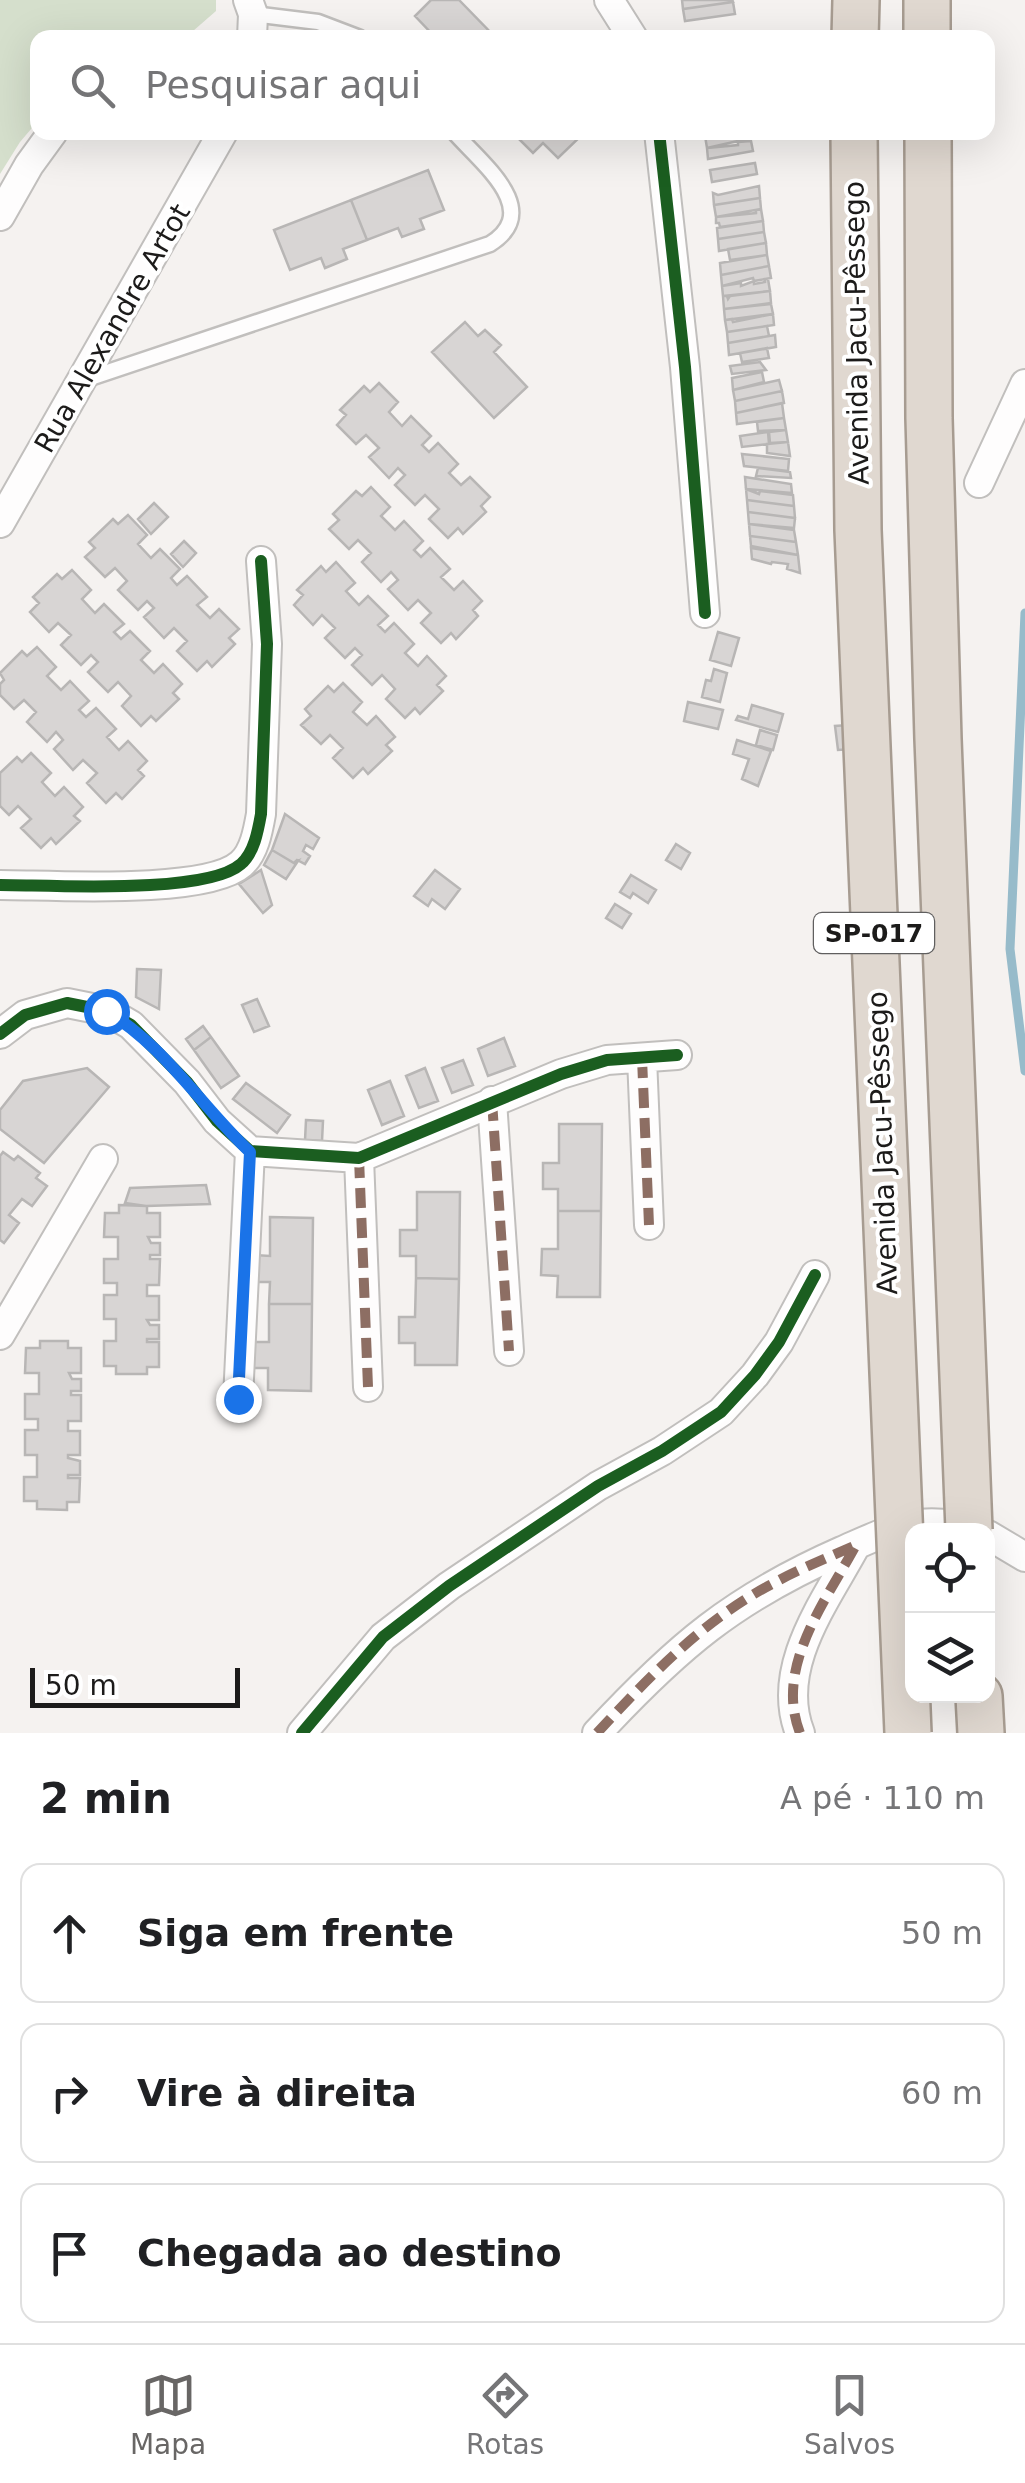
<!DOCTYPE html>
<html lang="pt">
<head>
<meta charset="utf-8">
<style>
	body { margin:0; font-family:"DejaVu Sans",sans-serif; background:#f6f6f6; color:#202124 }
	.controls { position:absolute; right:30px; bottom:30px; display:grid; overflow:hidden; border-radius:20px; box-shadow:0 10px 40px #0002 }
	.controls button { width:90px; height:90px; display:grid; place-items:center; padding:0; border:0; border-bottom:2px solid #e0e0e0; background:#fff; color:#202124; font:50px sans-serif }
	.scale { position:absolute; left:30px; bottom:25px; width:210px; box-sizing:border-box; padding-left:10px; border:5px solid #1c1b1a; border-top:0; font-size:28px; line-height:35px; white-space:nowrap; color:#1c1b1a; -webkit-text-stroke:8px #fff; paint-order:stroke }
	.stop { position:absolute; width:30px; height:30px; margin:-22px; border:8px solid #1a73e8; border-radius:50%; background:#fff }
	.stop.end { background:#1a73e8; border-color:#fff; box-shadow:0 2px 10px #0008 }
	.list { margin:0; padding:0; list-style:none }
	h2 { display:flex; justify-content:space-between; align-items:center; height:130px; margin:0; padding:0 40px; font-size:42px }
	h2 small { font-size:32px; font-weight:400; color:#757577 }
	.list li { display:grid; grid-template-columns:65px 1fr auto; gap:30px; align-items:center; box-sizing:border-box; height:140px; margin:0 20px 20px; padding:0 20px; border:2px solid #e0e0e0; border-radius:20px }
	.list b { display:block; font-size:38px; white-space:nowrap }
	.list em { font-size:32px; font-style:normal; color:#757577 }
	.icon { flex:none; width:55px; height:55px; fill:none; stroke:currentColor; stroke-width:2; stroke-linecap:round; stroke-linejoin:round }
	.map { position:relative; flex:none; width:1025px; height:1733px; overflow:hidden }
	.search { position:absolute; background:#fff; box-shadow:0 10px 40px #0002; left:30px; right:30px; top:30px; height:110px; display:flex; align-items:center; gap:25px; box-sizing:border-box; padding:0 35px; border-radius:20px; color:#757577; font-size:38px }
	.sheet { height:610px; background:#fff }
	nav { display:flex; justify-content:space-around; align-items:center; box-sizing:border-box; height:140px; border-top:2px solid #e0e0e0; background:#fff; font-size:28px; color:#757577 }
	nav a { display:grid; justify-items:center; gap:5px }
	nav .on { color:#686665 }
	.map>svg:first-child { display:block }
	.green { fill:#d5dfcc }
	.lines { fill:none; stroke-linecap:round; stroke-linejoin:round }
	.stream { stroke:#97bbca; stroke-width:9 }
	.building { fill:#d8d5d4; stroke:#b8b6b5; stroke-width:2.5 }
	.service-casing { stroke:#c1bfbd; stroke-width:19 }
	.minor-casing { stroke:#c1bfbd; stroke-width:32 }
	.trunk-casing { stroke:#a79c91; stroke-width:50 }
	.service { stroke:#fefdfd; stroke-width:14 }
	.minor { stroke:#fefdfd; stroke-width:28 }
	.trunk { stroke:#e0d8d0; stroke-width:45 }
	.trunk-bridge-casing { stroke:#a79c91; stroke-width:50; stroke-linecap:butt }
	.trunk-bridge { stroke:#e0d8d0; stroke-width:45 }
	.quiet { stroke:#8d6e63; stroke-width:10; stroke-dasharray:20 10; stroke-linecap:butt }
	.cycleway-casing { stroke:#fff; stroke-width:19 }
	.cycleway { stroke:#1b5e20; stroke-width:12 }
	.route { stroke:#1a73e8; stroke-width:12 }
	.labels { text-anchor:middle; stroke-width:8; stroke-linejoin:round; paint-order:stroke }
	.shield { fill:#fff; stroke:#605f5f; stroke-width:2.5 }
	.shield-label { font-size:25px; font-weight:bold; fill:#1c1b1a }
	.street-label { font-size:28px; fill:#1c1b1a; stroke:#fff }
</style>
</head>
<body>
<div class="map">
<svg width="1025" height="1733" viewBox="0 0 1025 1733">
	<rect width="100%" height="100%" fill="#f5f2f0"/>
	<path class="green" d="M0,0H216V11L193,31L174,37L38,38L37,122L20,142L0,174Z"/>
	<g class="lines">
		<path class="stream" d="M1025,613L1010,949L1025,1071"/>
	</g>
	<path class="building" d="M431,0H459L496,38H436L415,16Z
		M682,0H732L733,2L683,9Z
		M733,2L735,14L685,21L683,9Z
		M517,132H585L558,158L543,143L533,153L515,135Z
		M750,132L751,138L707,148L705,136Z
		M751,141L753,151L708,159L707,148L738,145V142Z
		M755,163L757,174L712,182L710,170Z
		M428,170L444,210L420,219L424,229L402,237L398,228L367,240L351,200Z
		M759,186L760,198L714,205L713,193L718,195Z
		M760,198L761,209L716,217L714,205Z
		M351,200L367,240L343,249L347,259L325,268L321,258L290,270L274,230Z
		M761,209L763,221L720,227L719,223H716V217L756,213V210Z
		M763,221L764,232L718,239L717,228Z
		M764,232L766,243L719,251L718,239Z
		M766,243L767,255L730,260L728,249Z
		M767,255L769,266L721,275L720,263Z
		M769,266L771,278L754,281L753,278L722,286L721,275Z
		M765,279H768L770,291L723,296L722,286L741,283V286L754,281V284L765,282Z
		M770,291L771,303L724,309L723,296H727L728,299L730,296Z
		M771,304L773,314L725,320L724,309Z
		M773,314L774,325L727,332L725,320L732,319L733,322Z
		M465,322L478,336L485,330L501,345L494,352L527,387L494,418L432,352Z
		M767,326L769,336L728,343L727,332Z
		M775,335L776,347L729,355L728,343Z
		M767,348L769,358L742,362L740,353Z
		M760,362L766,370L732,374L730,366Z
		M762,372L764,382L733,390L732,378Z
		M779,380L782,391L735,401L733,390Z
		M379,383L398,402L389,412L402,426L411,416L431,436L422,445L429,452L438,443L458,464L449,473L461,485L470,477L490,497L481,506L486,512L463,534L458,528L448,538L429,519L439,509L425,495L415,505L395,485L405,475L398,468L389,478L369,457L379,448L366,435L356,444L337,425L346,415L340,410L364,386L370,392Z
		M782,391L784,403L736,413L735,401Z
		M782,403L784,418L737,424L736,413Z
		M784,418L786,430L758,431L757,422Z
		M786,430L788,442L770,443L769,432Z
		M768,432L769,444L742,447L740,436Z
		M788,442L790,456L767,453V444Z
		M742,454L789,459L788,471L744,466Z
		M758,468L790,472L791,478L756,476Z
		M745,477L791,484L792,493L746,489Z
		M371,487L390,507L381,516L395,530L404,521L423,541L414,550L421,557L430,548L450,569L441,577L454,590L463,581L482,601L473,610L478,616L456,639L451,633L441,643L421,623L431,613L418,600L408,610L388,589L398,580L391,572L381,582L362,562L371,553L358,540L349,549L329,529L339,520L333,514L356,491L362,496Z
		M746,489L759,494L760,491L793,495L794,506L747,500Z
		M747,500L794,506L795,518L748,512Z
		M154,503L168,517L151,534L138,519Z
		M748,512L795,518L794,528L749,524Z
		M128,515L147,535L138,544L151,558L160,549L180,569L171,578L177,585L187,576L207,597L197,605L210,618L219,609L239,629L229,638L235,644L212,667L207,661L197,671L177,651L187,641L174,628L164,638L144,617L154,608L147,601L138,610L118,590L127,581L115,568L105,577L85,557L95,548L89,542L113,519L118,524Z
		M749,524L794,530L796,542L750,536Z
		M750,536L796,542L798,555L751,546Z
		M184,541L196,553L183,567L171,554Z
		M751,548L798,555L800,573L787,569L788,564L772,562L771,564L752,559Z
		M336,562L355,583L346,591L359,605L368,596L388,616L378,625L385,632L394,623L414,644L405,653L418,666L427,656L446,676L437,685L443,691L420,714L415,708L405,718L386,699L395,689L382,675L372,685L352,665L362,655L355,648L345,658L325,638L335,628L322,615L313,625L294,605L303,595L297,590L321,566L326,572Z
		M72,570L91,590L82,599L95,613L104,604L124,624L114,632L121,639L130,631L150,651L141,660L154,673L163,664L182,684L173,693L179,699L156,721L151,716L141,726L122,706L131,696L118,682L108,692L88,672L98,662L91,655L81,665L61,645L71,635L58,623L49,632L30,612L39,603L33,597L57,574L62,579Z
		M718,632L739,638L731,666L710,660Z
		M37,647L56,667L47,676L61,690L70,681L89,701L79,710L86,717L96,708L116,729L107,737L119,750L128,741L147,761L138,770L144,776L122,799L116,793L106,803L87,783L97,773L83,760L73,770L54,749L63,740L56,732L47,742L27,722L36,712L24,700L14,709L0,695V684L4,680L0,673L22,651L27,656Z
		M714,669L727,673L720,702L702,697L706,680L711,681Z
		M343,683L362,702L353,712L367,725L376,716L395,737L386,745L392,751L368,774L363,768L353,778L333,758L343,748L330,735L321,744L301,725L311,716L305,709L328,686L334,692Z
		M688,702L723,710L718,729L684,721Z
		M752,705L783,714L778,732L736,720L738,716L748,719Z
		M849,725L852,749L838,750L835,726Z
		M760,730L777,735L773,750L756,745Z
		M737,740L771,751L758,786L742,779L749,759L733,754Z
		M31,753L51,773L42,782L55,796L64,787L83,807L74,816L80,821L56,844L51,838L41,848L21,828L31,819L18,806L9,815L0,806V773L17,757L22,762Z
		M285,814L319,838L313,849L306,845L303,851L310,856L305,864L297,860L294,863L272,850Z
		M676,844L690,853L681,869L666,860Z
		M272,850L294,863L298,861L286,879L264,865Z
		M261,870L272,905L263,913L239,884Z
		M435,870L460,889L445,909L432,899L428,906L414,896Z
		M631,875L656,890L648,903L633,893L630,898L620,892Z
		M615,904L631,914L622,928L606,918Z
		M137,969L161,970L159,1009L136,997Z
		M257,999L269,1026L254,1032L242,1005Z
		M203,1026L211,1037L194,1050L186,1039Z
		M211,1037L239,1076L221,1088L194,1050Z
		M504,1038L515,1066L488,1076L478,1049Z
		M463,1060L473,1085L452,1093L442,1068Z
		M87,1068L109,1087L44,1163L0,1129V1110L23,1081Z
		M425,1068L438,1101L419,1108L406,1076Z
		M390,1081L404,1116L382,1125L368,1090Z
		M246,1083L290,1115L277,1133L233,1099Z
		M306,1120L323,1121L322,1141L305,1140Z
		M559,1124H602L601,1211H558V1189H543V1163H559Z
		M3,1152L14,1160L18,1156L40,1173L36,1178L47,1186L32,1206L22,1199L9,1215L19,1223L4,1243L0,1240V1156Z
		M206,1185L210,1204L146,1206L125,1203L130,1188Z
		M417,1192H460L459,1279L416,1278V1256H400V1230H417Z
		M119,1205L147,1206V1213H160V1237H148L151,1243H160V1255H150V1259H160L159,1285H147V1296H159V1320H147L150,1325H159V1339H147V1342H159V1367H147V1374H116V1366H104V1341H116V1319H104V1295H117V1283H104V1259H118V1237H104L105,1213H119Z
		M558,1211H601L600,1297H557L558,1276L541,1275L542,1249H558Z
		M270,1217L313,1218L312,1304H269L270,1282H254V1255L270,1256Z
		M416,1278L459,1279L457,1365H415V1343H399V1317H415Z
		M269,1304H312L311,1391L268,1390V1368H252L253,1342H269Z
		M40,1341H68V1348H81V1373H69L72,1379H81V1391H71V1395H81V1421H68V1431H80V1455H68V1458L80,1461V1475H68V1478H80L79,1502H67V1510L37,1509V1501H24V1477H37V1455H25V1430H38V1419H25V1394H39V1373H25L26,1348H40Z"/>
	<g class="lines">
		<defs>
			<path id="service" d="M253,14L318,22L360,38
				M87,379L490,244C544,210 481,163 454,132"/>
			<path id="minor" d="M248,0L253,14L252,38
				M609,0L633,38
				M659,132L685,367L705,613
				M0,216L29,165L53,132
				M979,483L1025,384
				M0,523L223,132
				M0,885C50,885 206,895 241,864C254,853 258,831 261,814L267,644L261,561
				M0,1034L25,1015L67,1003L107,1011L131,1025L187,1082L217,1121L250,1151L359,1158L561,1074L607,1060L677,1055
				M642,1058L649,1225
				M492,1101L509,1351
				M359,1158L368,1387
				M0,1335L103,1159
				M238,1399L250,1151
				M988,1535L1025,1557
				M302,1733L383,1637L449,1586L598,1486L662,1451L721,1412L755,1375L779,1342L815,1275
				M597,1733C677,1647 733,1599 842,1551C890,1530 920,1513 973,1530
				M800,1733C774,1667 826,1601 856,1545"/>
			<path id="trunk" d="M927,0V38
				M855,38L856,0
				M979,1696L981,1733"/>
		</defs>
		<use href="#service" class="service-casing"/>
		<use href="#minor" class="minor-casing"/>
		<use href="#trunk" class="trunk-casing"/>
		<use href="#service" class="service"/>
		<use href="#minor" class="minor"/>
		<use href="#trunk" class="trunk"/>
		<defs>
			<path id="trunk-bridge" d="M854,132L858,530L908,1733
				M928,132L929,418L938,739L969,1530"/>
		</defs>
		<use href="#trunk-bridge" class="trunk-bridge-casing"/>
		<use href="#trunk-bridge" class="trunk-bridge"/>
		<path class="quiet" d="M642,1058L649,1225
			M492,1101L509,1351
			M359,1158L368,1387
			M238,1399L250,1151
			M597,1733C649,1677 703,1620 772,1584C799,1569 827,1558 856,1545
			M800,1733C774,1667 826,1601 856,1545"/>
		<defs>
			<path id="cycleway" d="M659,132L685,367L705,613
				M0,885C50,885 206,895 241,864C254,853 258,831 261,814L267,644L261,561
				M0,1034L25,1015L67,1003L107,1011L131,1025L187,1082L217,1121L250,1151L359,1158L561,1074L607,1060L677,1055
				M302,1733L383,1637L449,1586L598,1486L662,1451L721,1412L755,1375L779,1342L815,1275"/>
		</defs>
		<use href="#cycleway" class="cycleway-casing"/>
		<use href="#cycleway" class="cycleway"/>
	</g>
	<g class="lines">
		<path class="route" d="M106,1011C164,1045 201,1106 250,1152L238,1399"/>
	</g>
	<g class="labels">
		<rect class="shield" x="814" y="913" width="120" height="40" rx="8"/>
		<g class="shield-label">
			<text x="874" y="942">SP-017</text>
		</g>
		<g class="street-label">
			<text transform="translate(112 328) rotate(-60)" y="10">Rua Alexandre Artot</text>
			<text transform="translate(856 333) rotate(-91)" y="10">Avenida Jacu-Pêssego</text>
			<text transform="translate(882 1143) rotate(-92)" y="10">Avenida Jacu-Pêssego</text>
		</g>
	</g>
</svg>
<div class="controls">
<button><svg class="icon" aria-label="locate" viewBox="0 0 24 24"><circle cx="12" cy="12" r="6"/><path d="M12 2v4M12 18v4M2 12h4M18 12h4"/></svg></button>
<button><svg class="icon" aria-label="layers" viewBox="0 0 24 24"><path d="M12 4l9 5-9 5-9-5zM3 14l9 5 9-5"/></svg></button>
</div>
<div class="scale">50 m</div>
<div class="stop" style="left:106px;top:1011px"></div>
<div class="stop end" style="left:238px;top:1399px"></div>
<div class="search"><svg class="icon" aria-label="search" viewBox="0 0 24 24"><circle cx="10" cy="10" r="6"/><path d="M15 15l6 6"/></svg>Pesquisar aqui</div>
</div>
<section class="sheet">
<h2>2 min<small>A pé · 110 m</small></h2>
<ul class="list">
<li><svg class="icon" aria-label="ahead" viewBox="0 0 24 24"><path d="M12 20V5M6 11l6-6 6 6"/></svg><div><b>Siga em frente</b></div><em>50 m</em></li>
<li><svg class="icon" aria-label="right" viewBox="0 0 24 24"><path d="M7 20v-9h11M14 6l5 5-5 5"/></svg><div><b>Vire à direita</b></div><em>60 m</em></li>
<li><svg class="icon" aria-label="arrive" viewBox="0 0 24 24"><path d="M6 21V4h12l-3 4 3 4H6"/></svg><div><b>Chegada ao destino</b></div></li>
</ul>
</section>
<nav>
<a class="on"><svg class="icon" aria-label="map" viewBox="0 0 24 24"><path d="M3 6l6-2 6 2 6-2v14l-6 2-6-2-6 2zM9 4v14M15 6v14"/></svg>Mapa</a>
<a><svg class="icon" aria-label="directions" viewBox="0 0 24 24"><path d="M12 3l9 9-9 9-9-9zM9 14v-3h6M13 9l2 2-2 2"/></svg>Rotas</a>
<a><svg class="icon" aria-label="saved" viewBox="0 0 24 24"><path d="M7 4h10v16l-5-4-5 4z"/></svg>Salvos</a>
</nav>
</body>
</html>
